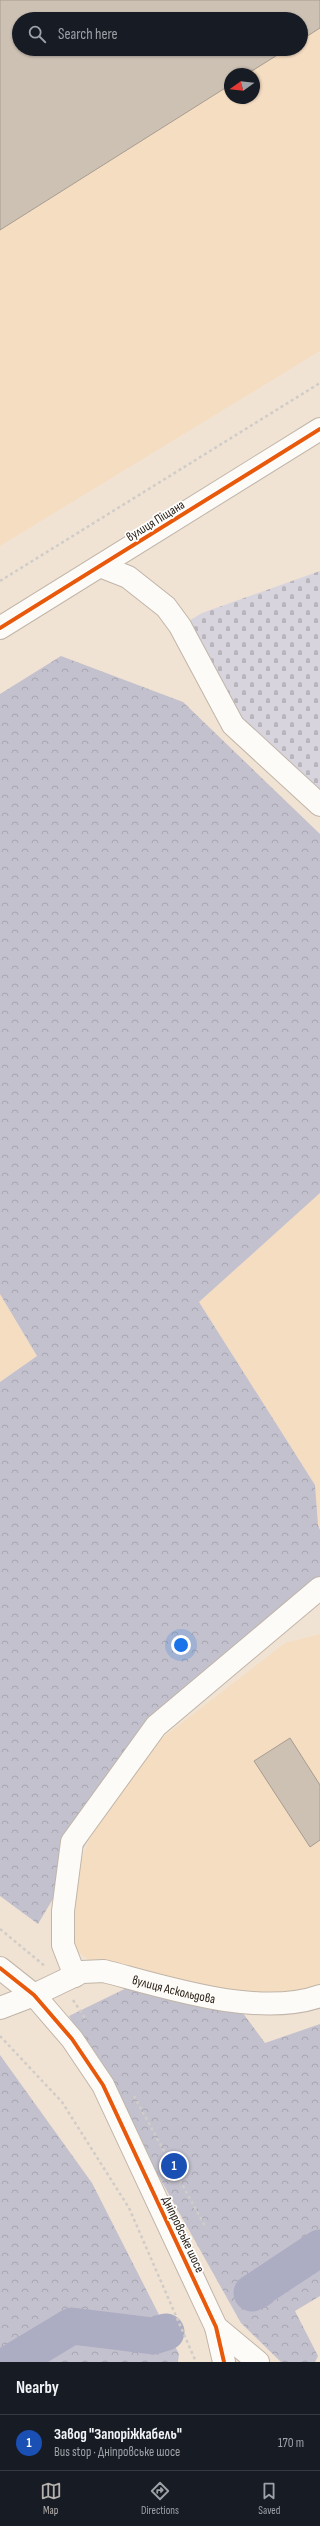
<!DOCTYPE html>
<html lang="en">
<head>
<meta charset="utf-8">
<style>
	body { margin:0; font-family:"Sofia Sans Condensed",sans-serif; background:#20242c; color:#f1f3f6 }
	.compass { position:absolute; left:224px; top:68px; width:36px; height:36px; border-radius:50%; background:#171b24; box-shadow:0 1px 3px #0004; rotate:255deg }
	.you { position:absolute; left:181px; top:1645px; width:14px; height:14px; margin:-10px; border:3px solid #fff; border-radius:50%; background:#1a73e8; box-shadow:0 0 0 6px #1a73e833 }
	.badge { display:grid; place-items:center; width:26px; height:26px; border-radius:50%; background:#b5b2ae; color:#fff; font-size:13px; font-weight:700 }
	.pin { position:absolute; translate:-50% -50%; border:2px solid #fff; box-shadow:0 1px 4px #0006 }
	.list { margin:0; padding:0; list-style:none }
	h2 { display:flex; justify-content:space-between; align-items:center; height:52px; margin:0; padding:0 16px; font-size:17px }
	h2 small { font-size:13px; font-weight:400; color:#9ea1a6 }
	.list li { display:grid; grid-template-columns:26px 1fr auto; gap:12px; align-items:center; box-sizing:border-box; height:56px; padding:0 16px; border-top:1px solid #363941 }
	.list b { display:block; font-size:15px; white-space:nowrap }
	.list p { margin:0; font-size:13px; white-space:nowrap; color:#9ea1a6 }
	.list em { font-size:13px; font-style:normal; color:#9ea1a6 }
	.icon { flex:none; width:22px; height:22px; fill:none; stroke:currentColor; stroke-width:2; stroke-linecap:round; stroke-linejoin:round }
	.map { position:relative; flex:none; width:320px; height:2362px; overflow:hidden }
	.search { position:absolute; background:#171b24; box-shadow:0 1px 3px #0004; left:12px; right:12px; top:12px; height:44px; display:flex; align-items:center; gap:10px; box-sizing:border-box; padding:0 14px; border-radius:22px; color:#9ea1a6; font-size:15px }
	.sheet { height:108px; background:#171b24 }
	nav { display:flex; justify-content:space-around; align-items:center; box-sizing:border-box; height:56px; border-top:1px solid #363941; background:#171b24; font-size:11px; color:#9ea1a6 }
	nav a { display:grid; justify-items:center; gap:2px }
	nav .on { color:#b5b2ae }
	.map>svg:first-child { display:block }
	.built { fill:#f5ddc2; fill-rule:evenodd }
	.forest { fill:url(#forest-crowns) }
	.cemetery { fill:url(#cemetery-stones) }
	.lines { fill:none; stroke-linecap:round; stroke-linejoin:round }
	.river { stroke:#acadc2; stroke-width:37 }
	.building { fill:#cdc1b4; stroke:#a79c90 }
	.minor-casing { stroke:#c0b5a8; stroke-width:24 }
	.path { stroke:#d0ccc8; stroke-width:2.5; stroke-dasharray:3 3; stroke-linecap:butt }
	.minor { stroke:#fdfbf8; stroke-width:22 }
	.cycleway-casing { stroke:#fff; stroke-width:6 }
	.cycleway { stroke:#e8590c; stroke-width:4 }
	.labels { text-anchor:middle; stroke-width:3.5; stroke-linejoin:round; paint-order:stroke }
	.street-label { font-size:13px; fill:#251c11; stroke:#fff }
</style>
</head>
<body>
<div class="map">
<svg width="320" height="2362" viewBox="0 0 320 2362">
	<defs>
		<pattern id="forest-crowns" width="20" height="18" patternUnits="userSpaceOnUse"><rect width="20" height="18" fill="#c3c1ce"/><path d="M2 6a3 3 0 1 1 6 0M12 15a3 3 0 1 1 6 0" fill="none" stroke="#a7a5b0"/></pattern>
		<pattern id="cemetery-stones" width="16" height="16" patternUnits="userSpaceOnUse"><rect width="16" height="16" fill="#d7d4de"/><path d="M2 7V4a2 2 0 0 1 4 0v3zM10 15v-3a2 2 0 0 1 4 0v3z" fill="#b8b5bd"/></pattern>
	</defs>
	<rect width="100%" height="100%" fill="#f1e3d3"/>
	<path class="built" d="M0,0H320V351L0,546ZM19,19H301V49H19ZM230,74H254V98H230Z
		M320,1193V1529L318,1525L315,1485L199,1302Z
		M0,1294L37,1356L0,1382Z
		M320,1634V1996L284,2003L104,1971L52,1933L101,1810L148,1749L285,1643Z"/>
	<path class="forest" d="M61,656L183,702L320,834V1193L199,1302L315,1485L318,1525L320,1530V1588L156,1726L38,1924L0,1896V1382L37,1356L0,1294V694Z
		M141,1981L234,2001L265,2043L320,2024V2296L295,2311L318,2356L315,2362H281L241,2323L69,2016Z
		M0,2055L92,2183L179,2354L178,2362H0Z"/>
	<path class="cemetery" d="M320,571V803L233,725L180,626L202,613Z"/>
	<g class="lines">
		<path class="river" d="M260,2289L252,2293L320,2248
			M12,2362L72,2326L153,2336L166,2332"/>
	</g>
	<path class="building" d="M0,0H320V28L301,40V19H19V49H287L247,74H230V85L0,230Z
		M290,1738L320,1785V1840L310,1847L254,1761Z"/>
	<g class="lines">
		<defs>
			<g id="minor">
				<path d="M100,566L128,577L166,607L180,626L233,725L320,805"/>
				<path d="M0,628L320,429"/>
				<path d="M0,1968L34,1995L72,2039L103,2085L216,2327L224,2362"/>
				<path d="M75,1976L63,1945V1911L72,1842L156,1726L320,1588"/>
				<path id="s1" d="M0,2008L34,1995L82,1972L104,1971C165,1987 258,2018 320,1996"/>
				<path d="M216,2327L258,2362"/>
			</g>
		</defs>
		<use href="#minor" class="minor-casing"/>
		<path class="path" d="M0,581L320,383
			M0,1929L46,1967
			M73,2000L87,2021
			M0,2036L62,2102L129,2208L196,2362
			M134,2096L206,2228"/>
		<use href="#minor" class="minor"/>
		<defs>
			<path id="cycleway" d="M0,628L320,429
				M0,1968L34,1995L72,2039L103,2085L216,2327L224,2362"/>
		</defs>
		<use href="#cycleway" class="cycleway-casing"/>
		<use href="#cycleway" class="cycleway"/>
	</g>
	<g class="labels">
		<g class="street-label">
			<text transform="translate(155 520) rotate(-32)" y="5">вулиця Піщана</text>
			<text dy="5" stroke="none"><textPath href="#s1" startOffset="184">вулиця Аскольдова</textPath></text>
			<text transform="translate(184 2234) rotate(65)" y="5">Дніпровське шосе</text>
		</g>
	</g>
</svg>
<svg class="compass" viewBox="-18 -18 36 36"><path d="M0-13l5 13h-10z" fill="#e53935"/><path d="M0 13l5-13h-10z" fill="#9ea1a6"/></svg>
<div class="you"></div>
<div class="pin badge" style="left:174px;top:2166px;background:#1a4fb4">1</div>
<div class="search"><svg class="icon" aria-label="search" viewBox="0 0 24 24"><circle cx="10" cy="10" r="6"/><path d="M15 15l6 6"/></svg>Search here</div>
</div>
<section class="sheet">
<h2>Nearby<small></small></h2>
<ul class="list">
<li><span class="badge" style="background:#1a4fb4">1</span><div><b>Завод &quot;Запоріжкабель&quot;</b><p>Bus stop · Дніпровське шосе</p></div><em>170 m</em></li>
</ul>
</section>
<nav>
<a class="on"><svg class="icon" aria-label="map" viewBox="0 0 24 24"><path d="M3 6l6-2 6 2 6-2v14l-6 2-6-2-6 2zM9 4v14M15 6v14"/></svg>Map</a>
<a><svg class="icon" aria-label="directions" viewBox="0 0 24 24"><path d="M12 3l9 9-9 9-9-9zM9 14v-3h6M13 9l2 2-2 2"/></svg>Directions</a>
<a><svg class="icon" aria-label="saved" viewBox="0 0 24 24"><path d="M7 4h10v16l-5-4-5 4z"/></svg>Saved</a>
</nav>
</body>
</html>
